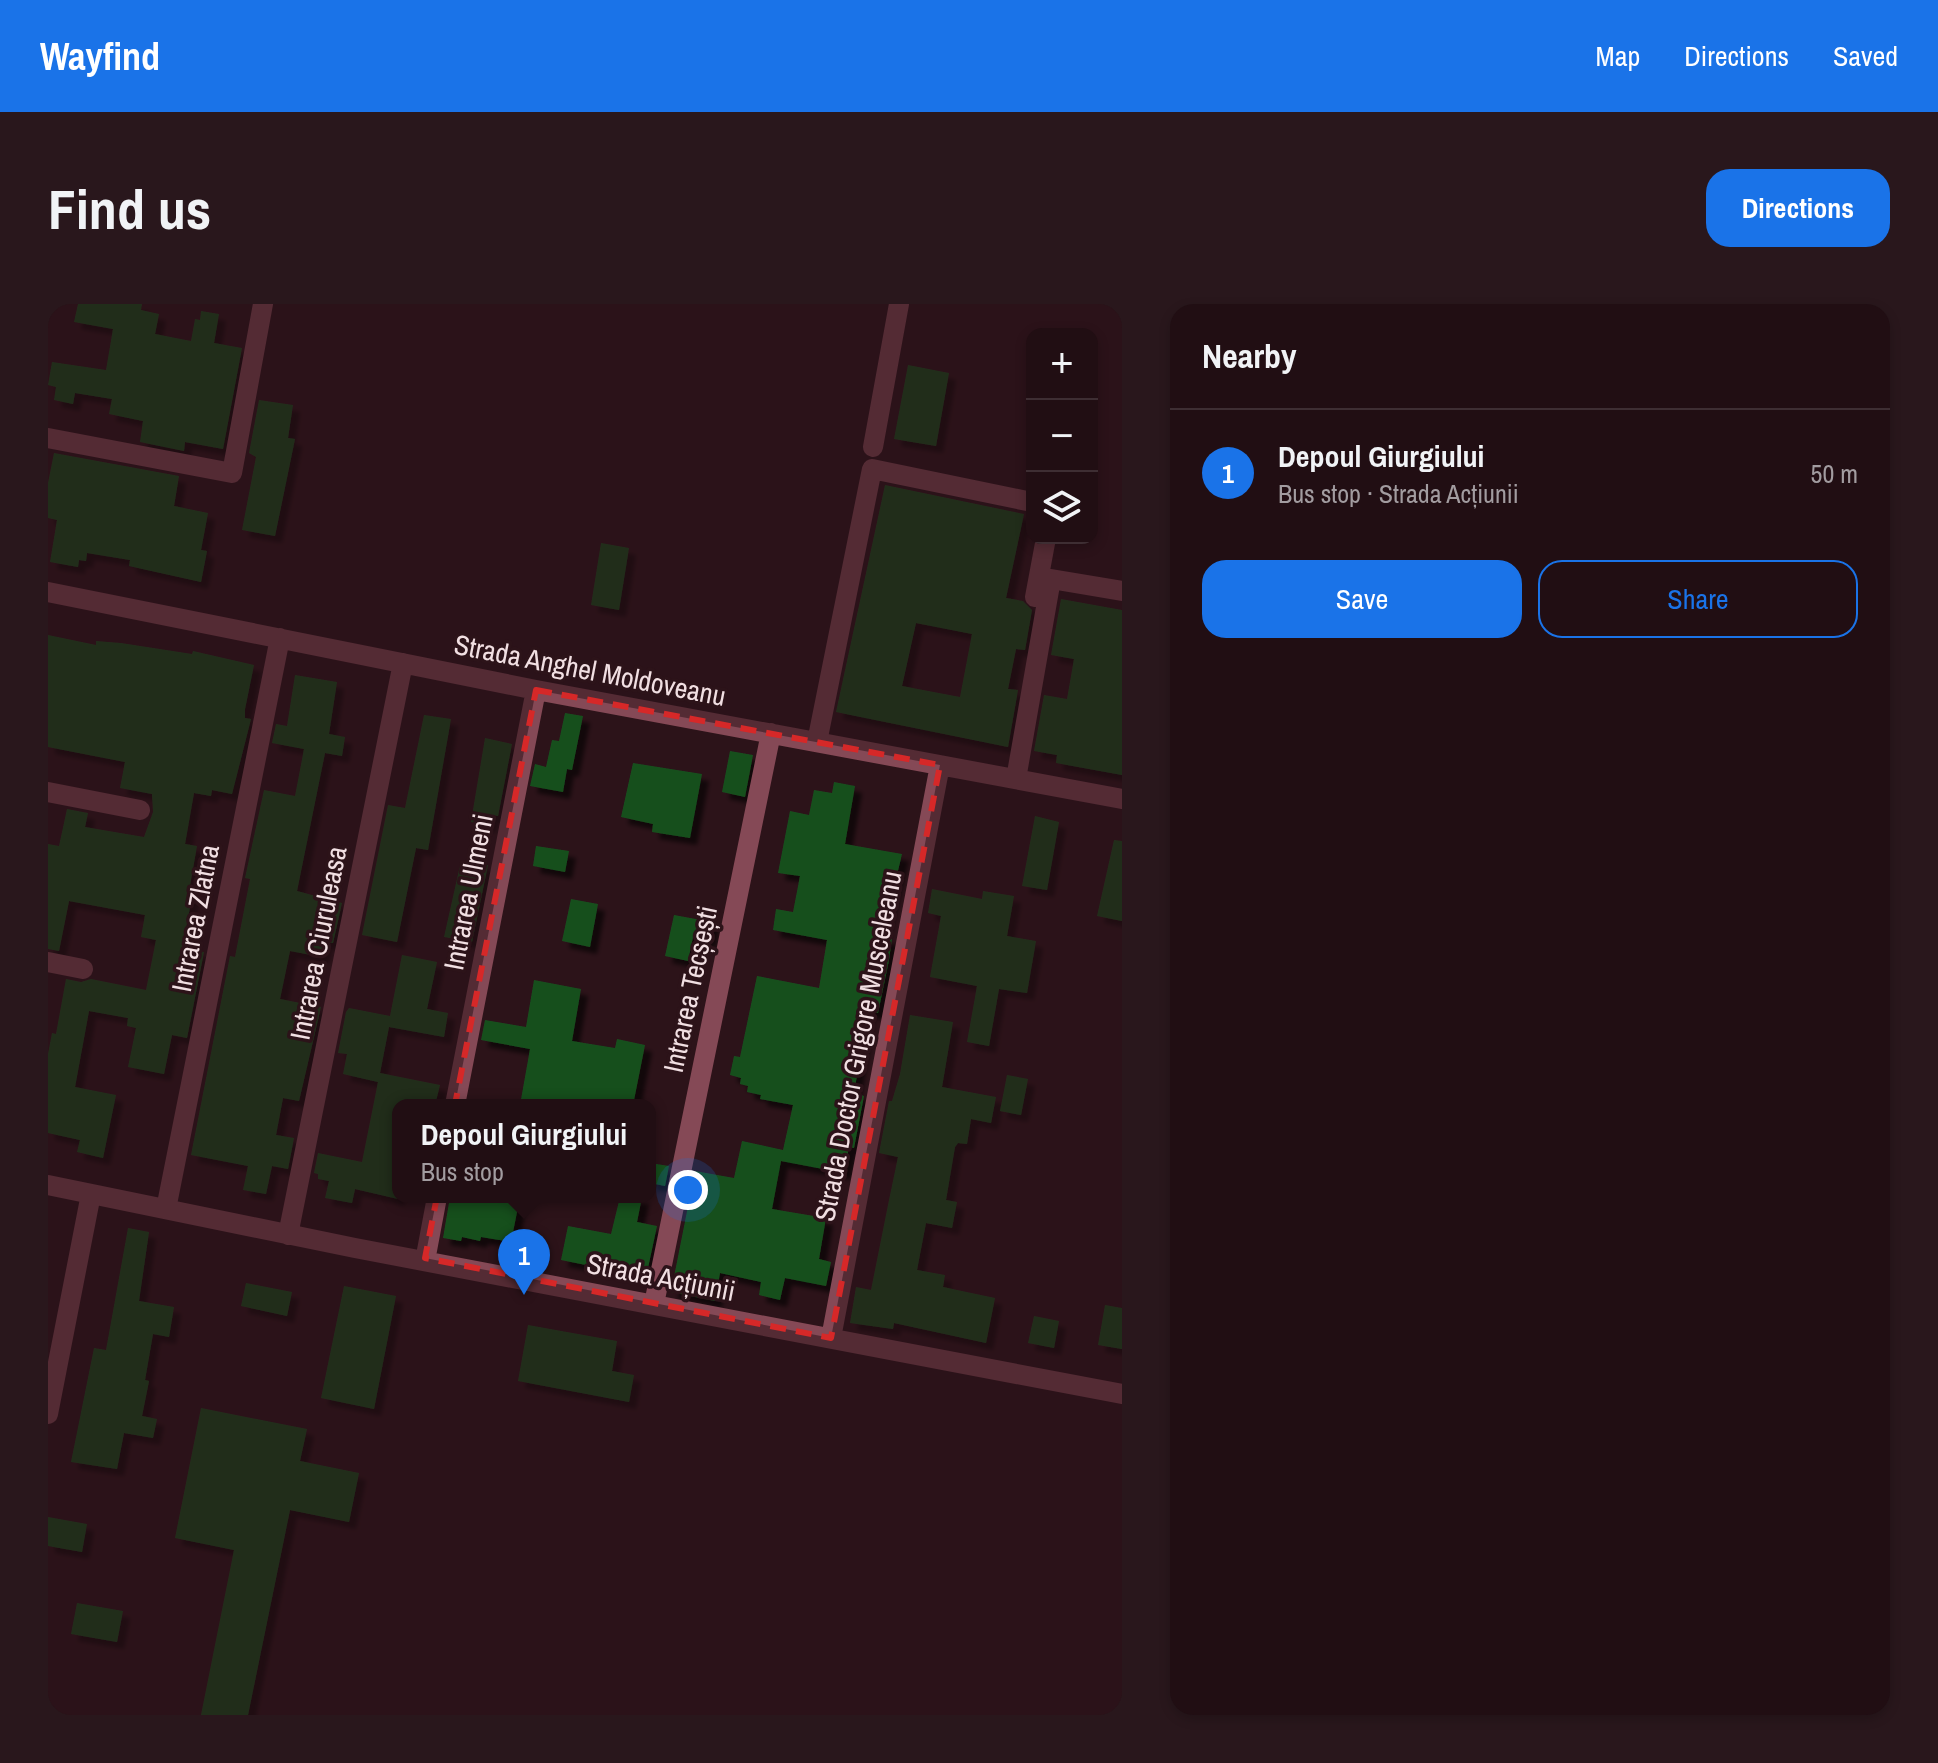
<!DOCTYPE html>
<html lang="en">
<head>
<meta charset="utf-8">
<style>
	body { margin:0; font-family:"Archivo Narrow",sans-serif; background:#29171c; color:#f1f3f6 }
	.controls { position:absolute; right:24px; top:24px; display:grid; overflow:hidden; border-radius:16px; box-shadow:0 4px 12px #0003 }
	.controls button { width:72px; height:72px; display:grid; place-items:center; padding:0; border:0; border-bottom:2px solid #3e2e33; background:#210e13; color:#f1f3f6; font:40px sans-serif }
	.you { position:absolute; left:640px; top:886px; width:28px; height:28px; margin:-20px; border:6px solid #fff; border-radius:50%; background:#1a73e8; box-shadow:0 0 0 12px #1a73e833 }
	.badge { display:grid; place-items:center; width:52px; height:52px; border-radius:50%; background:#1a73e8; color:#fff; font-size:26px; font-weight:700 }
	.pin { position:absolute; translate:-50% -66px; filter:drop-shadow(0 2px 4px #0008) }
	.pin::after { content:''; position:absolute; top:42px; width:28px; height:24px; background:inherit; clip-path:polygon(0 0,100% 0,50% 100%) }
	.popup { position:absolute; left:344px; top:795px; width:264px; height:104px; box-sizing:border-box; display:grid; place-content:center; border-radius:16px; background:#210e13; filter:drop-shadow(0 2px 6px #0005); font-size:26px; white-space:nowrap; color:#a29ca0 }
	.popup b { font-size:30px; color:#f1f3f6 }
	.popup::after { content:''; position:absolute; left:50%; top:100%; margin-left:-16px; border:16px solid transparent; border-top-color:#210e13 }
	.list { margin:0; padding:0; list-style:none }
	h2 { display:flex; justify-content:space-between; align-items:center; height:104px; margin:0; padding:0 32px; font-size:34px }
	h2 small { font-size:26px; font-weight:400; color:#a29ca0 }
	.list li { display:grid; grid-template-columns:52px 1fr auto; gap:24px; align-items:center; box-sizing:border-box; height:128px; padding:0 32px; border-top:2px solid #3e2e33 }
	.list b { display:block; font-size:30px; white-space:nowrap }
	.list p { margin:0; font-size:26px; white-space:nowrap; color:#a29ca0 }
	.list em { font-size:26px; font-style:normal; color:#a29ca0 }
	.actions { display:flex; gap:16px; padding:24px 32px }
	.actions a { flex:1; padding:18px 0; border:2px solid #1a73e8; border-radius:24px; text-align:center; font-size:28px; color:#1a73e8 }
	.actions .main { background:#1a73e8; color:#fff }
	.icon { flex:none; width:44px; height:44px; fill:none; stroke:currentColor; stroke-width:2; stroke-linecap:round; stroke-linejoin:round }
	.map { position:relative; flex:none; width:1074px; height:1411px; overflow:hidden; border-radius:24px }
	header { display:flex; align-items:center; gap:48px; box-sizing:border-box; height:112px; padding:0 40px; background:#1a73e8; color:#fff }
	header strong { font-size:38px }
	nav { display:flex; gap:44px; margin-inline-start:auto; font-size:28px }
	.intro { display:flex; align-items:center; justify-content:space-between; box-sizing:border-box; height:192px; padding:0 48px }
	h1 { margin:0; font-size:56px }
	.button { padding:20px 36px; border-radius:24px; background:#1a73e8; color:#fff; font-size:28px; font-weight:700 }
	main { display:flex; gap:48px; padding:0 48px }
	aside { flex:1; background:#210e13; border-radius:24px; box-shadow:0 4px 12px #0003 }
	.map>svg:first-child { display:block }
	.building { fill:#18501f; fill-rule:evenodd; filter:url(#shadow) }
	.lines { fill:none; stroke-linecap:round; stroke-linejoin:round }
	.minor { stroke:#854956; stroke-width:20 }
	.marked { fill:none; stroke:#d62828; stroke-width:6; stroke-dasharray:16 10; stroke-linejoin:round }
	.labels { text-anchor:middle; stroke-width:7; stroke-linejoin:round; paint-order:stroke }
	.street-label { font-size:28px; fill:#f1dfe2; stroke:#2c1319 }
</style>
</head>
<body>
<header>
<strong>Wayfind</strong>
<nav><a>Map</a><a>Directions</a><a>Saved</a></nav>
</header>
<div class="intro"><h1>Find us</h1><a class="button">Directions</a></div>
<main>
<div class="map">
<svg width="1074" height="1411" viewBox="0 0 1074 1411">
	<defs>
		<filter id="shadow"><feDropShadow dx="7" dy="7" stdDeviation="2" flood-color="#0009"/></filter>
	</defs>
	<rect width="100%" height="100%" fill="#2c1319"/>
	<path class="building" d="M30,0H94L93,6L111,10L107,30L143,37L147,15L152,16L153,7L171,10L166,39L194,44L175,145L137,138L136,147L92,138L95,117L61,110L64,95L27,89L25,100L6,96L8,83L0,81L4,58L58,66L65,25L26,18Z
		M860,61L901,69L888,142L846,135Z
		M211,96L245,101L240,134L247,135L227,232L194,226L208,153L201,149Z
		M6,149L131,172L126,202L160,209L153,246L159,247L153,278L81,262L82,256L39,249L38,257L31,256L30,263L2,258L9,216L0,214V179Z
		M837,181L976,210L958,294L975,297L984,306L977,346L968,345L960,385L970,386L960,443L788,408ZM868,319L924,330L912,393L854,382Z
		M553,239L581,244L571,306L543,301Z
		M1013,295L1074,306V471L1008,459L1009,451L986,447L996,391L1019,395L1026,355L1003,351Z
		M0,331L48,341V337L73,339L144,350L145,347L206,361L197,405V414L203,415L184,490L164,486L163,492L146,489L137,540L149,542L141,587L145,588L138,624H142L138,645L156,648L139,734L124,731L116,770L80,763L88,724L79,722L80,714L41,707L27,783L68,791L55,854L29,848L32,836L0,829V750L4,729L8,730L18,675L33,678L43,675L98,686L108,636L93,633L97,611L21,597L11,647L0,645V540L11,542L19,505L40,509L37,523L96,533L105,508L104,490L72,484L77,458L0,443Z
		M247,371L289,378L281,430L297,433L294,452L277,449L249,587L294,599L285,639L277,638L274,653L242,647L232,695L273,703L251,797L235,794L228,831L246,834L240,865L224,862L218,890L195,886L200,862L143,851L182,652L187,653L202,575L197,574L216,486L247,492L256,445L224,439L228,420L239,422Z
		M517,409L535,412L524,466L519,465L515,488L482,482L487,460L498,463L504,436L511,437Z
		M376,411L403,415L380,546L368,544L349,638L314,631L340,501L357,504Z
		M437,434L464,440L450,512L444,511L441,522L423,518Z
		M682,447L705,451L697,493L674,488Z
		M585,459L654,470L642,534L604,528L605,520L573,513Z
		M786,478L807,482L797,540L854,550L834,633L844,634L841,656L830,709L820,707L806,789L816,792L806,844L801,843L796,869L733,857L724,905L778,914L771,955L783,958L778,982L737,974L732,996L711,991L713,978L672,969L667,997L623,988L647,867L686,874L694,837L735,846L745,801L712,795L713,791L699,788L700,782L692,780L693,774L682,771L686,752L692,753L709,672L771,684L779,636L725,626L728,605L745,608L752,572L730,569L742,507L761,511L766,486L784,489Z
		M987,512L1011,518L999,586L974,582Z
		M1066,536L1074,537V617L1049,612Z
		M488,542L521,547L517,568L485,562Z
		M413,557L440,561L424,638L396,633Z
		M884,585L934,595L935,587L966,592L959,632L988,637L979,689L951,685L941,742L919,738L929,682L882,673L893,612L880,609Z
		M523,595L550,600L542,643L514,637Z
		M626,611L664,618L661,637L645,633L640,657L617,652Z
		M354,651L389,658L379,705L400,709L396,733L341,723L332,769L392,781L387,801H350V895L307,885L304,899L277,894L281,877L270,875V870L266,869L270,849L314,858L330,778L295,770L299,750L290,749L298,708L301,704L342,712Z
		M486,676L533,685L524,737L567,744L569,735L597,741L585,801H472L482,745L433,736L437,716L478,723Z
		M862,711L905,718L894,783L948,793L943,819L923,815L919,840L910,839L907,843L898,896L909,898L904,924L878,919L869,966L897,971L895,983L947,994L938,1039L846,1019L845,1025L802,1019L808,983L823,986L841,896L850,853L831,849L841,797H844L852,770Z
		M959,771L980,775L973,811L952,807Z
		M602,859L621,862L617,882L602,879Z
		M402,893H472L463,938L433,933L432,937L414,933L413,937L395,934Z
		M572,893H594L589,918L609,922L598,973L513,956L520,922L563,930Z
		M80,924L101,928L91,997L126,1003L121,1033L105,1030L97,1076L101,1077L94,1112L109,1115L105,1134L76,1129L69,1165L23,1158L46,1044L58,1046Z
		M198,979L244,988L239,1012L193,1002Z
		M296,982L348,992L326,1105L273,1094Z
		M1057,1001L1074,1004V1045L1050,1041Z
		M986,1012L1011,1017L1006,1044L980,1039Z
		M480,1021L569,1037L564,1067L586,1071L581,1098L470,1077Z
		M153,1104L259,1125L252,1157L311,1169L301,1218L242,1206L200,1411H153L186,1246L127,1234Z
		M0,1213L39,1220L34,1248L0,1242Z
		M29,1299L75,1307L69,1338L23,1330Z"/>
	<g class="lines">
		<path class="minor" d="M0,134L184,169L215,0
			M825,143L851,0
			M0,288L488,386L1074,495
			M987,293L998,234
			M769,438L824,165L984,198
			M968,475L1003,275L1074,287
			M0,488L92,506
			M0,658L35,665
			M407,801L488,386
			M0,881L307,944L1074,1090
			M118,905L232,334
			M240,931L355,359
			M377,957L389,893
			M606,1000L723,429
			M783,1034L892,461
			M0,1110L43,890"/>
	</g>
	<path d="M0 0H1074V1411H0ZM488,386L892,461L783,1034L377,954Z" fill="#2c1319" fill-opacity=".55" fill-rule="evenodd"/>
	<path class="marked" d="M488,386L892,461L783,1034L377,954Z"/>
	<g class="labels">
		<g class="street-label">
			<text transform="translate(542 366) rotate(11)" y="10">Strada Anghel Moldoveanu</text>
			<text transform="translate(420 588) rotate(-79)" y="10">Intrarea Ulmeni</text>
			<text transform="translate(147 614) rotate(-79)" y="10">Intrarea Zlatna</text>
			<text transform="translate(270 639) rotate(-79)" y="10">Intrarea Ciuruleasa</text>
			<text transform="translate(642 685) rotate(-78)" y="10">Intrarea Tecșești</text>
			<text transform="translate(810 742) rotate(-79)" y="10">Strada Doctor Grigore Musceleanu</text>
			<text transform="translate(613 973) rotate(11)" y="10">Strada Acțiunii</text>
		</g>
	</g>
</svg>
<div class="controls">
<button>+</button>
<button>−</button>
<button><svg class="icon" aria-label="layers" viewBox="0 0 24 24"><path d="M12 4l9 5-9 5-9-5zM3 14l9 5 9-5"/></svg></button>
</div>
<div class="you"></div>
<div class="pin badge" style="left:476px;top:991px">1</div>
<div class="popup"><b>Depoul Giurgiului</b>Bus stop</div>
</div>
<aside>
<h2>Nearby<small></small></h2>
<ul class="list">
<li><span class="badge">1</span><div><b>Depoul Giurgiului</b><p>Bus stop · Strada Acțiunii</p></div><em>50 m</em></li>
</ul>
<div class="actions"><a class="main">Save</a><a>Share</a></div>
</aside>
</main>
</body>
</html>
